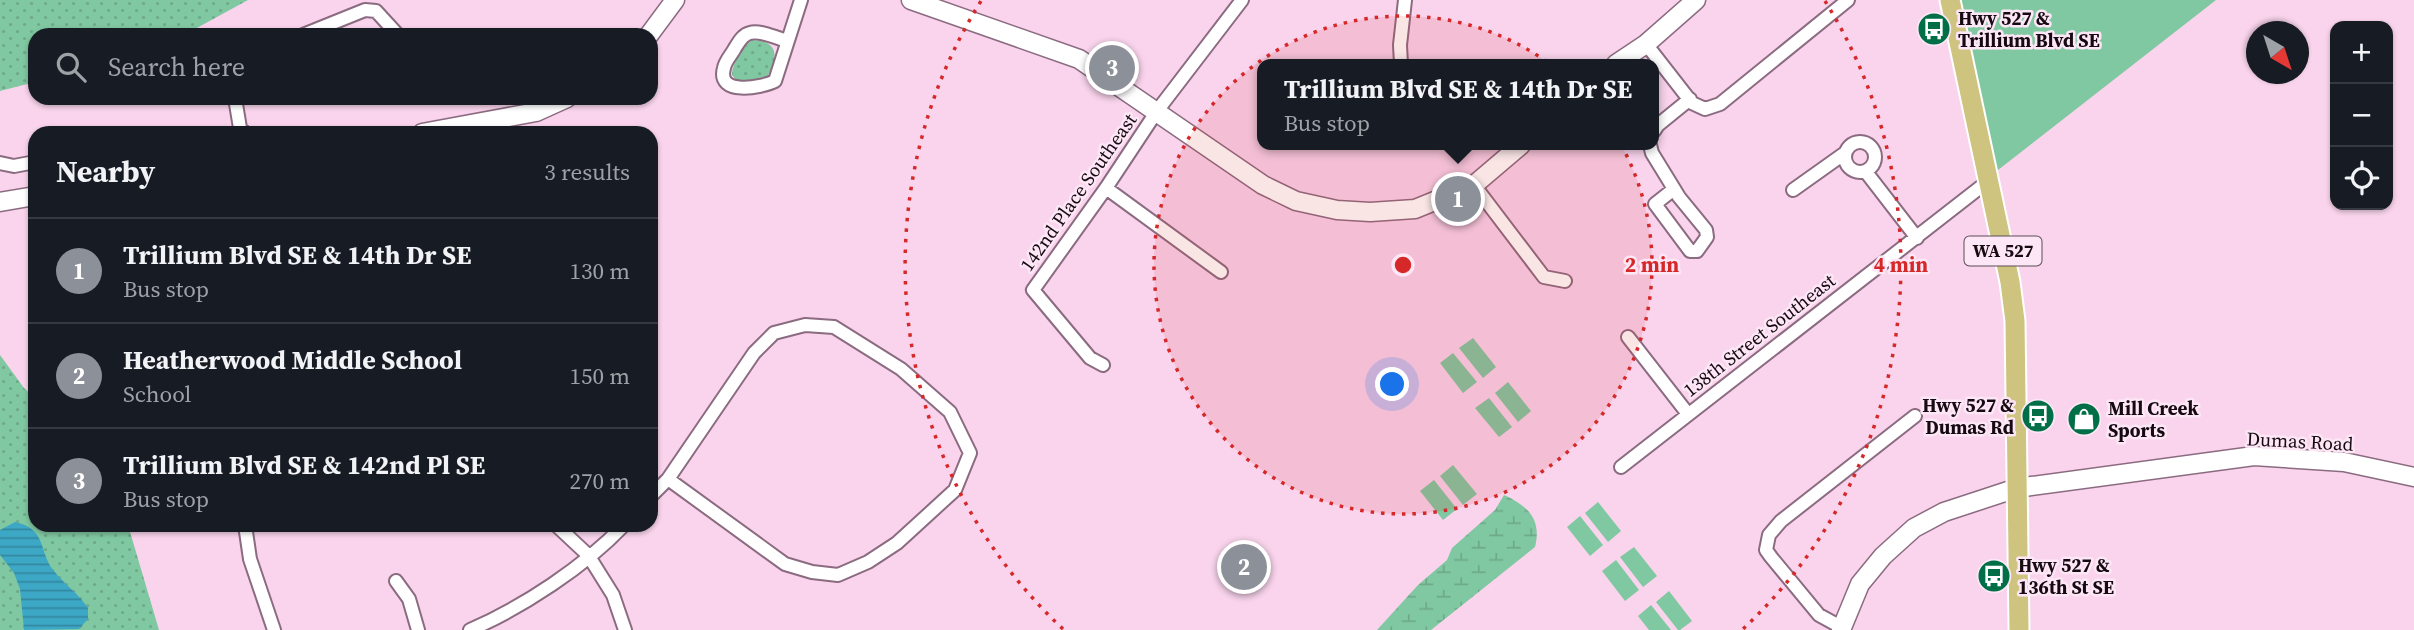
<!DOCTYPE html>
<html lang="en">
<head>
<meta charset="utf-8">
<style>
	body { margin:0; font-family:"Source Serif 4",serif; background:#20242c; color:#f1f3f6 }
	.controls { position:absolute; right:21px; top:21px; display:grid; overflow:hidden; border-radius:14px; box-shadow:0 2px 5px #0004 }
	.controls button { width:63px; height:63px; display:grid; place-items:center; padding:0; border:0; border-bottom:2px solid #363941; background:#171b24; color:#f1f3f6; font:35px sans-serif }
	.compass { position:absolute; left:2246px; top:21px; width:63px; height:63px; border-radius:50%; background:#171b24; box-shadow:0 2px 5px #0004; rotate:141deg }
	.you { position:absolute; left:1393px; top:385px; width:24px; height:24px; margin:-18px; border:5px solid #fff; border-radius:50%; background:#1a73e8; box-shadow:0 0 0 10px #1a73e833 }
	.badge { display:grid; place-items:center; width:46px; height:46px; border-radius:50%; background:#8c9099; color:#fff; font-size:23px; font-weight:700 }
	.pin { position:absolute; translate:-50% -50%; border:4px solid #fff; box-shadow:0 2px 7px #0006 }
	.popup { position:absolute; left:1257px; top:59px; width:402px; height:91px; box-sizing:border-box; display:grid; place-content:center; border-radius:14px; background:#171b24; filter:drop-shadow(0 2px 5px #0005); font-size:23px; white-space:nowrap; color:#9ea1a6 }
	.popup b { font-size:26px; color:#f1f3f6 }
	.popup::after { content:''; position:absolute; left:50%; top:100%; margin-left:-14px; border:14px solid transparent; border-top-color:#171b24 }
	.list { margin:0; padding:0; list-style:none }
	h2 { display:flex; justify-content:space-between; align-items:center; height:91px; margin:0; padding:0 28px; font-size:30px }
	h2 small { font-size:23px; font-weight:400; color:#9ea1a6 }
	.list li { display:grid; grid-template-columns:46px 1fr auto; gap:21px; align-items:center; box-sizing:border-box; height:105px; padding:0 28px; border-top:2px solid #363941 }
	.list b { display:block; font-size:26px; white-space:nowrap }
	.list p { margin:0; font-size:23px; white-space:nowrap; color:#9ea1a6 }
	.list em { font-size:23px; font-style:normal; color:#9ea1a6 }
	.icon { flex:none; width:38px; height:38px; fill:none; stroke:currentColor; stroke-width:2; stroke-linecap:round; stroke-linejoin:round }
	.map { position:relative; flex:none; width:2414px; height:630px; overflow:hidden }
	.search { position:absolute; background:#171b24; box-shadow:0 2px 5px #0004; left:28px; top:28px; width:630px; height:77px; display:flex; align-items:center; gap:18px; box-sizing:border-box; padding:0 24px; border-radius:21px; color:#9ea1a6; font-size:26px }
	.panel { position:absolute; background:#171b24; box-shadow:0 2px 5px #0004; left:28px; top:126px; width:630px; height:406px; border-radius:21px }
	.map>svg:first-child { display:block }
	.grass { fill:url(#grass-dots) }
	.wetland { fill:url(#wetland-marsh) }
	.green { fill:#80c8a1 }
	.water { fill:url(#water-rules) }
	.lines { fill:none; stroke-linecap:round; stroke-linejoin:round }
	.street-casing { stroke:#8b6b80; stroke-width:16 }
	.secondary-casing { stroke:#8b6b80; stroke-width:21 }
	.primary-casing { stroke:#fff; stroke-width:23 }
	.street { stroke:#fff; stroke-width:12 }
	.secondary { stroke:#fff; stroke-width:18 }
	.primary { stroke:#cec480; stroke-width:19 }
	.ring { fill:none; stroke:#d62828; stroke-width:3.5; stroke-dasharray:3.5 7 }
	.labels { text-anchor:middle; stroke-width:5; stroke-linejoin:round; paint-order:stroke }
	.shield { fill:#fde6f5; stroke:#5b4c56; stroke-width:2 }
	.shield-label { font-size:18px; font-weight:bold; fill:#160a12 }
	.poi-label { font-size:19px; font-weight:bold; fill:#160a12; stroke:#fde6f5; text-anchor:start }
	.street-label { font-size:19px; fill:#160a12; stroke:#fde6f5 }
	.centre { fill:#d62828; stroke:#fde6f5; stroke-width:3.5 }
	.ring-label { font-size:21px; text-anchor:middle; font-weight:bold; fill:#d62828; stroke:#fde6f5; stroke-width:5; stroke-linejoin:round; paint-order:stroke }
</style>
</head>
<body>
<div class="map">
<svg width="2414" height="630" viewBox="0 0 2414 630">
	<defs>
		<pattern id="grass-dots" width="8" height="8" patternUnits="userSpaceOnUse" patternTransform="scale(1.75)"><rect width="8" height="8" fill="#80c8a1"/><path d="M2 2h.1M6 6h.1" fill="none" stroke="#6eaa8a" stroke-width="1.8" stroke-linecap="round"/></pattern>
		<pattern id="wetland-marsh" width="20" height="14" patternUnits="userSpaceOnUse" patternTransform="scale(1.75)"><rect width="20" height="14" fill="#80c8a1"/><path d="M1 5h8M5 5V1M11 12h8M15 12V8" fill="none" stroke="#6eaa8a"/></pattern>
		<pattern id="water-rules" width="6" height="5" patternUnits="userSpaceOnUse" patternTransform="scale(1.75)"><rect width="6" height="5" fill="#3da8c6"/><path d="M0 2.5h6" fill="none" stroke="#32879f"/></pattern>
	</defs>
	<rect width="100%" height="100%" fill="#f9d4ec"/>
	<path class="grass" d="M0,0H248L184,35H35V82L0,91Z
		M752,40C780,41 778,58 767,77L758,81L738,82L732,75C732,64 742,47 752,40Z
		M0,355L24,388L35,398V525H128L159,630H0Z"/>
	<path class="wetland" d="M1504,495C1528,506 1542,519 1535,547L1431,630H1377L1418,585L1447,560L1452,548L1495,510Z"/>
	<path class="green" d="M1954,0H2216L1989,177Z
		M1473,338L1496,367L1483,378L1459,348Z
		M1453,353L1477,382L1463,393L1440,363Z
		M1508,382L1531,411L1518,422L1495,393Z
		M1489,398L1512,427L1499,437L1475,408Z
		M1453,465L1477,494L1463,505L1440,476Z
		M1434,480L1457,509L1443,520L1420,491Z
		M1598,502L1621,531L1608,542L1585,513Z
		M1580,516L1603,545L1590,556L1567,527Z
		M1634,547L1657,576L1643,587L1620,557Z
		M1616,560L1639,590L1625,601L1602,571Z
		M1669,591L1692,621L1680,630H1678L1656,602Z
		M1651,605L1671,630H1649L1638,616Z"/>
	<path class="water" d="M15,522C48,529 38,552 54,571C64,584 79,594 88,608V619L79,629L24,630L20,589L14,573L0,555V530Z"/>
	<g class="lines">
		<defs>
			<path id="street" d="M303,35L365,10L376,11L398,35
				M787,41C777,38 760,30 750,33C742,35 739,42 735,48C732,54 725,61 724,68C716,96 761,88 775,81L801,0
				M1646,44L1692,103L1705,109L1720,104L1848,0
				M1401,64L1400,45L1405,0
				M235,98L240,128L245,133
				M1654,131L1658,125L1690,99
				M1845 157a15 15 0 1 1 30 0a15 15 0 1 1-30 0Z
				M1650,145L1652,153L1679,197L1706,230L1707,237L1697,251H1690L1655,204L1674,189
				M0,163L14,166L35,162
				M1866,172L1917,238
				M1474,185L1544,277L1565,281
				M1106,188L1221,272
				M1793,190L1845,153
				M1628,337L1688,414
				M1103,365L1090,358L1033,290L1106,188L1157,111L1242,0
				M1621,467L1987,182
				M651,496L668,479L754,353L774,333L805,325L834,327L901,369L950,412L970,453L955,490L897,543L868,562L838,575L812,572L785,564L668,479
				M245,525L250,559L274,630
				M556,525L588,555L613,595L625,630
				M396,581L409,599L418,630
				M1841,627L1819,615L1771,557L1766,550L1769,535L1781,521L1915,416
				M470,630C523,607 584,567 624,525"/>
			<path id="secondary" d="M911,0L1079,59L1263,185L1296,201L1337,210L1370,212L1415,209L1474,185L1521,145
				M649,35L675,0
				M1616,64L1646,44L1696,0
				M422,133L536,112L567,98
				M0,202L35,196
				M1841,630L1860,584L1883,556L1914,528L1944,512L2017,488L2254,456L2344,462L2414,477"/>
			<path id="primary" d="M1950,0L2010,282L2015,321L2019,630"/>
		</defs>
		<use href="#street" class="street-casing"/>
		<use href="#secondary" class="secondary-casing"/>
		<use href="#primary" class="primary-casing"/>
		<use href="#street" class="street"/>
		<use href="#secondary" class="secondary"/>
		<use href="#primary" class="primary"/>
	</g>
	<circle cx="1403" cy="265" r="249" fill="#d62828" fill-opacity=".12"/>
	<g class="ring">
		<circle cx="1403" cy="265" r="249"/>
		<path d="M1063 629A498 498 0 0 1 981 1M1825 1A498 498 0 0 1 1743 629"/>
	</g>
	<defs>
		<symbol id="bus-disc" viewBox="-11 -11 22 22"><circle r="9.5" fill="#006e46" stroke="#fde6f5"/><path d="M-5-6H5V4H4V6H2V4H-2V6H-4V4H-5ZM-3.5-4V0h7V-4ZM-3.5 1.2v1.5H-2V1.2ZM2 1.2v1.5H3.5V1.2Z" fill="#fff"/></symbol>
		<symbol id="shop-disc" viewBox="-11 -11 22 22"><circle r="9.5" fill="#006e46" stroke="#fde6f5"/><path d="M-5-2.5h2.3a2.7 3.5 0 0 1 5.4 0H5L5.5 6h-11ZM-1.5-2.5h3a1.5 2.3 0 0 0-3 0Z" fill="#fff"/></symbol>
	</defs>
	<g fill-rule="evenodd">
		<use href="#bus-disc" x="1915" y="10" width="38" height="38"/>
		<use href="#bus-disc" x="2019" y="397" width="38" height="38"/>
		<use href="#shop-disc" x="2065" y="400" width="38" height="38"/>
		<use href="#bus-disc" x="1975" y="557" width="38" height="38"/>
	</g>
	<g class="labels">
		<rect class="shield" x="1964.5" y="236.5" width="77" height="29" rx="5"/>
		<g class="shield-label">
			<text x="2003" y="257">WA 527</text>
		</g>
		<g class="poi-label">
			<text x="1958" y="25">Hwy 527 &amp;<tspan x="1958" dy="22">Trillium Blvd SE</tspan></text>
			<text x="2014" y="412" text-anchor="end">Hwy 527 &amp;<tspan x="2014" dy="22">Dumas Rd</tspan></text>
			<text x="2108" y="415">Mill Creek<tspan x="2108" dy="22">Sports</tspan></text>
			<text x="2018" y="572">Hwy 527 &amp;<tspan x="2018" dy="22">136th St SE</tspan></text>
		</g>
		<g class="street-label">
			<text transform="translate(1078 192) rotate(-55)" y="7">142nd Place Southeast</text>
			<text transform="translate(1759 335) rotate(-38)" y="7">138th Street Southeast</text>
			<text transform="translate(2300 441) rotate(3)" y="7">Dumas Road</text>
		</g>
	</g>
	<circle cx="1403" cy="265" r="10" class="centre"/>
	<g class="ring-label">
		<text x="1652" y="272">2 min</text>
		<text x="1901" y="272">4 min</text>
	</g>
</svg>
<div class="controls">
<button>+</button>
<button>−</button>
<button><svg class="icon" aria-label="locate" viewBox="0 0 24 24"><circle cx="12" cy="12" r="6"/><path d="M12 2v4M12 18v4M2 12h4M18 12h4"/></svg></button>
</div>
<svg class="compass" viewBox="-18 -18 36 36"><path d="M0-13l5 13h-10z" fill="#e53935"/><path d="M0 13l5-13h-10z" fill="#9ea1a6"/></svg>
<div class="you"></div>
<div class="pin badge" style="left:1458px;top:199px">1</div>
<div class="popup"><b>Trillium Blvd SE &amp; 14th Dr SE</b>Bus stop</div>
<div class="pin badge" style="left:1244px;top:567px">2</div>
<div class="pin badge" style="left:1112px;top:68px">3</div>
<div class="search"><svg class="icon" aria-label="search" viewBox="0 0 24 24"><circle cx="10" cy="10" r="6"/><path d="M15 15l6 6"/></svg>Search here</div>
<section class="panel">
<h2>Nearby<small>3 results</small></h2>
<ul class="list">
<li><span class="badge">1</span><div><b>Trillium Blvd SE &amp; 14th Dr SE</b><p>Bus stop</p></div><em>130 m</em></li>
<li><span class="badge">2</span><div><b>Heatherwood Middle School</b><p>School</p></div><em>150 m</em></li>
<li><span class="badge">3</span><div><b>Trillium Blvd SE &amp; 142nd Pl SE</b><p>Bus stop</p></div><em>270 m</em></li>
</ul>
</section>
</div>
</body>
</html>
